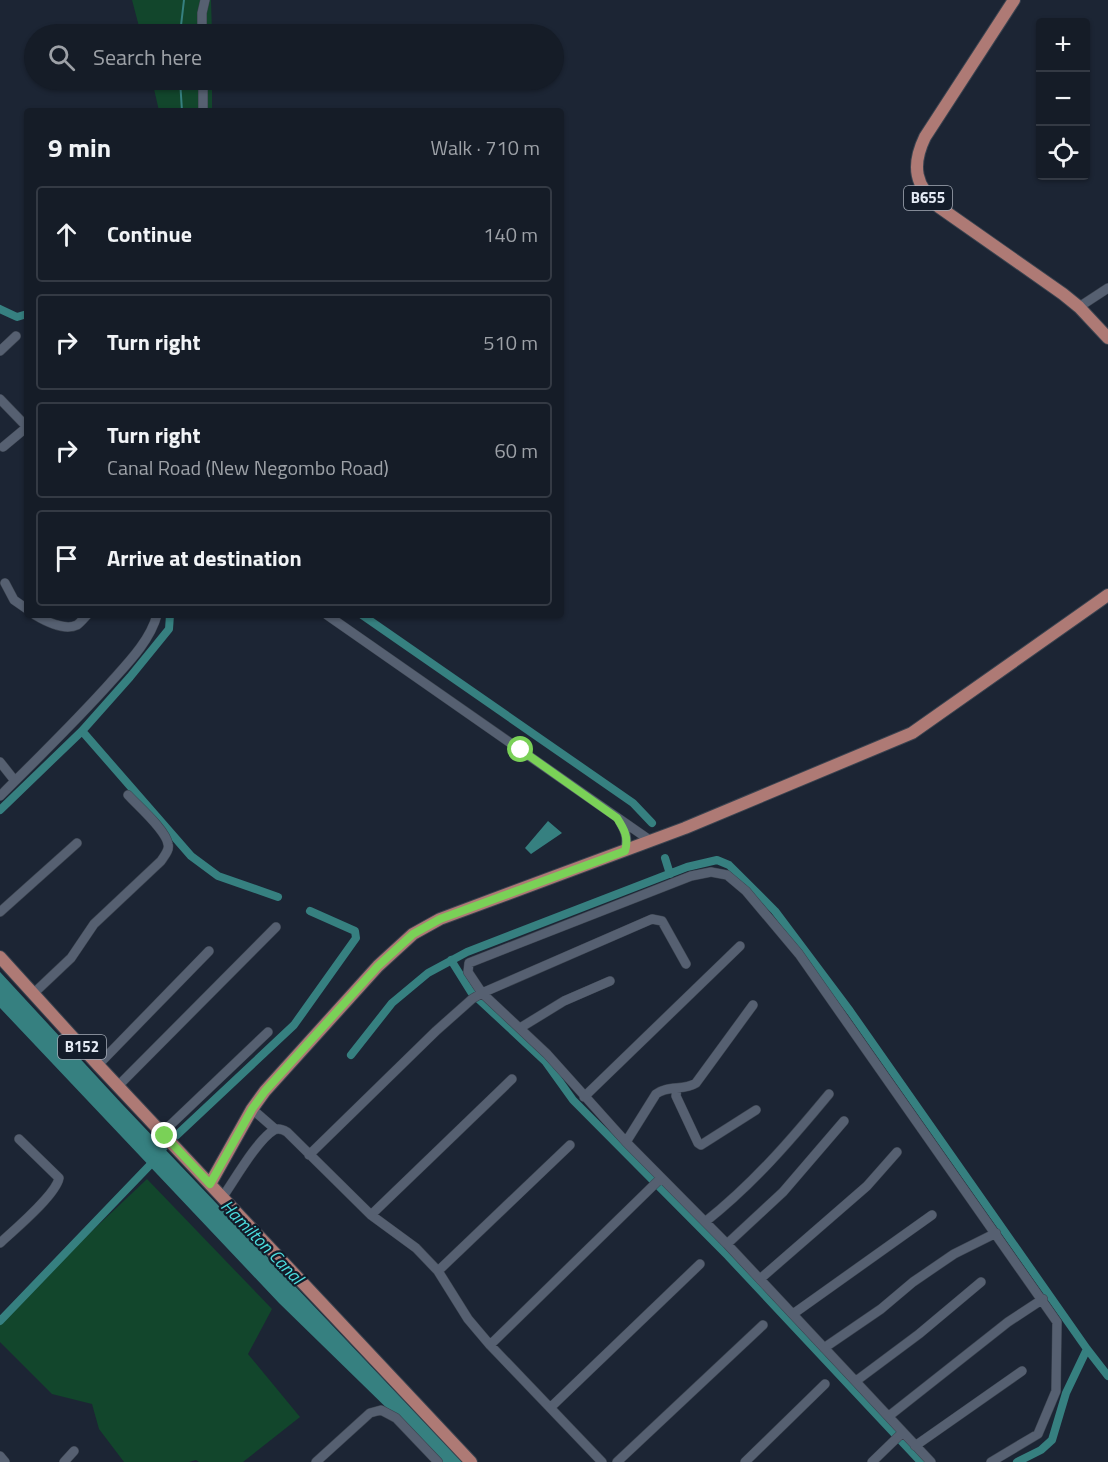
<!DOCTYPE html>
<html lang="en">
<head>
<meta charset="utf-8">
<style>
	body { margin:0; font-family:"Titillium Web",sans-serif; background:#1e252f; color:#f1f3f6 }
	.controls { position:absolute; right:18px; top:18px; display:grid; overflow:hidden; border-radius:6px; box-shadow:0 2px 4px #0004 }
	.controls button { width:54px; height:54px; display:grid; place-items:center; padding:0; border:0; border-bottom:2px solid #343a44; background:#151c27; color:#f1f3f6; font:30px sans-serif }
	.stop { position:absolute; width:18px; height:18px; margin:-14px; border:4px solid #7ad157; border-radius:50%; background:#fff }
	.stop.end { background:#7ad157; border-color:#fff; box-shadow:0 2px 6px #0008 }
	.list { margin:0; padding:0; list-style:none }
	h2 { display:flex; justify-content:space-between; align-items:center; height:78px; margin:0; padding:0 24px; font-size:26px }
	h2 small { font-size:20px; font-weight:400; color:#9da1a7 }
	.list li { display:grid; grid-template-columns:39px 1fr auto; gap:18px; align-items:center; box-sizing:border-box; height:96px; margin:0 12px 12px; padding:0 12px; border:2px solid #343a44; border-radius:6px }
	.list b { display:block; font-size:22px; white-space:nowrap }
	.list p { margin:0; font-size:20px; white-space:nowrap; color:#9da1a7 }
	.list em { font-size:20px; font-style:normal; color:#9da1a7 }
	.icon { flex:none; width:33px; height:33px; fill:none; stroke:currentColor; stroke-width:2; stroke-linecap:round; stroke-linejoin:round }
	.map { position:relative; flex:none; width:1108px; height:1462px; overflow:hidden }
	.search { position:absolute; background:#151c27; box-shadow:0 2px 4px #0004; left:24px; top:24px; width:540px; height:66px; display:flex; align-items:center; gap:15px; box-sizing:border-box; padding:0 21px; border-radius:33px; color:#9da1a7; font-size:22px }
	.panel { position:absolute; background:#151c27; box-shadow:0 2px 4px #0004; left:24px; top:108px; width:540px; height:510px; border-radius:6px }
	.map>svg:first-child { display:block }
	.green { fill:#12462c }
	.water { fill:#368080 }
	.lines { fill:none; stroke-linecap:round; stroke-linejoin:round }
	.stream { stroke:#368080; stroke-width:2 }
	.canal { stroke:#368080; stroke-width:8 }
	.minor-casing { stroke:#3b434f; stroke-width:10 }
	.major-casing { stroke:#3b434f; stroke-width:14 }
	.minor { stroke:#566071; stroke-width:9 }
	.major { stroke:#ae7a75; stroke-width:12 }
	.route { stroke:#7ad157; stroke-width:8 }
	.labels { text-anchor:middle; stroke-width:4.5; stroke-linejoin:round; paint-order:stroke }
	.shield { fill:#131c2a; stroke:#a5acb7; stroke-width:1.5 }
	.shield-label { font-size:15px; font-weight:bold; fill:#e4eaf4 }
	.water-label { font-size:18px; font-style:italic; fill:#4cdedf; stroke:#131c2a }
</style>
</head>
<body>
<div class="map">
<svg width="1108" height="1462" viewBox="0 0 1108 1462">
	<rect width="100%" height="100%" fill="#1c2534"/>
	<path class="green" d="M132,0H211L212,34H141Z
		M152,80H212V111H159Z
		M147,1179L272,1309L248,1354L300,1417L243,1462H199L196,1460L189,1462H124L99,1429L92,1404L52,1394L0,1342V1318Z"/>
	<path class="water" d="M548,821L562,833L531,854L525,848Z
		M0,972L122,1104L462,1462H442L279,1303L0,1008Z"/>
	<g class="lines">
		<path class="stream" d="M180,34L184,0
			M180,80L182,111"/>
		<path class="canal" d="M0,309L17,317L27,314
			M362,615L633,803L652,823
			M82,731L191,856L218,876L278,897
			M0,810L82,731L130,677L169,629L170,615
			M665,858L670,874
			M451,960L471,992L545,1061L573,1100L728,1256L921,1462
			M351,1055L392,1003L428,973L467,952L687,867L717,860L729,865L775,911L850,1011L1087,1349L1108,1376
			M0,1321L149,1166L163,1148L294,1025L356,938L355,931L310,911
			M1017,1462L1041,1450L1052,1440L1066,1393L1087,1349"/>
		<defs>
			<path id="minor" d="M202,34V13L205,0
				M203,80V111
				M1079,307L1108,288
				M0,351L16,336
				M0,399L27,427
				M3,447L27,427
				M5,583L14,600L27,609
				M35,615C45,621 65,631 77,625C80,623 84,618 87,615
				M327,615L651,841
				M0,762L15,781
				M0,796C37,759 75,722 110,683C127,664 150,641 157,615
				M620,822C626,832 628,839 625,851
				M0,912L77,843
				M34,993L71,958L94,924L161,861C164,856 170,850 168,844C166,830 138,806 128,795
				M520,1028L564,1001L610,981
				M98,1065L209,951
				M118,1086L276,927
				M677,1088L676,1096L698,1143L701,1145L756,1110
				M584,1097L740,946
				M252,1109L275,1129
				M162,1133L268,1032
				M626,1142L656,1094C667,1085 684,1091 696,1083L753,1005
				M309,1155L436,1031L472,999L482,993L652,919L662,921L686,964
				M222,1198C234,1181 257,1140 274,1130C278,1128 282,1129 287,1132L371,1215L416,1248L438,1271L468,1319L490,1345L602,1462
				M371,1215L512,1079
				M705,1222C753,1184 790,1141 829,1094
				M0,1243C14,1230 56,1195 59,1178L19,1139
				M727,1244L783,1192L844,1121
				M438,1271L570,1145
				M760,1279L867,1186L897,1152
				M793,1314L932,1215
				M490,1345L661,1178
				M824,1348L881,1309L913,1282L954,1254L996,1233
				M856,1381L919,1334L981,1282
				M551,1407L700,1264
				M889,1416L1008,1322L1043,1299
				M915,1446L1022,1371
				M0,1456L5,1462
				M64,1462L74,1451
				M316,1462L370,1413L381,1410L396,1418L438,1462
				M617,1462L763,1325
				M745,1462L825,1384
				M872,1462L902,1433
				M931,1462L727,1244L626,1142L547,1054L482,993L468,972L469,963L691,876L711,872L727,875L746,891L799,954L1057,1322L1056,1391L1038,1434L991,1462"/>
			<path id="major" d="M1014,0L925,137C911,166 915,186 939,207L1063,294L1079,307L1108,338
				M0,957L98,1065L471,1462
				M210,1184L252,1109L265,1091L378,966L413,934L440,919L685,828L912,733L1108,595"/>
		</defs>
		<use href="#minor" class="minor-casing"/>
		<use href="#major" class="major-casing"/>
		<use href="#minor" class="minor"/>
		<use href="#major" class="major"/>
	</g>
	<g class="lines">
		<path class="route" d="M165,1136L210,1184L252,1109L265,1091L378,966L413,934L440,919L625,851C629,837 624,829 617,818L521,750"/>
	</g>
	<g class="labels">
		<g class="shield">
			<rect x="904" y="186" width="48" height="24" rx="4.5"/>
			<rect x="58" y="1035" width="48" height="24" rx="4.5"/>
		</g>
		<g class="shield-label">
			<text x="928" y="203">B655</text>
			<text x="82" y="1052">B152</text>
		</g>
		<g class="water-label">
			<text transform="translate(262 1242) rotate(46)" y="6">Hamilton Canal</text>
		</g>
	</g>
</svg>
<div class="controls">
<button>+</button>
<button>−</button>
<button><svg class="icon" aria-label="locate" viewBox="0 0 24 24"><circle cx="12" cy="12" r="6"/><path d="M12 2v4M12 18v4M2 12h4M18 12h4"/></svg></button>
</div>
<div class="stop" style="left:521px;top:750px"></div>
<div class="stop end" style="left:165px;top:1136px"></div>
<div class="search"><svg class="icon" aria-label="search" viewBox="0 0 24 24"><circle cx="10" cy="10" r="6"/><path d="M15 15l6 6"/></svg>Search here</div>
<section class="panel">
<h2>9 min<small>Walk · 710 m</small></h2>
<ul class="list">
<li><svg class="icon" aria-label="ahead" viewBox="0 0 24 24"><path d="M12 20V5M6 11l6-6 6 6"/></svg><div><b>Continue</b></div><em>140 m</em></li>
<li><svg class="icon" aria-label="right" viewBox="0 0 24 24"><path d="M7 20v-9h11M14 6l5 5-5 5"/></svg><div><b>Turn right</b></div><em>510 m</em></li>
<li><svg class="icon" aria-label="right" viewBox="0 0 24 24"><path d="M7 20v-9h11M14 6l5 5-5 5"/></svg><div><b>Turn right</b><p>Canal Road (New Negombo Road)</p></div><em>60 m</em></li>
<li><svg class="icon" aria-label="arrive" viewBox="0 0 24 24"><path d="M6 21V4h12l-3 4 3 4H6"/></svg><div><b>Arrive at destination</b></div></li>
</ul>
</section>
</div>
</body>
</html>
